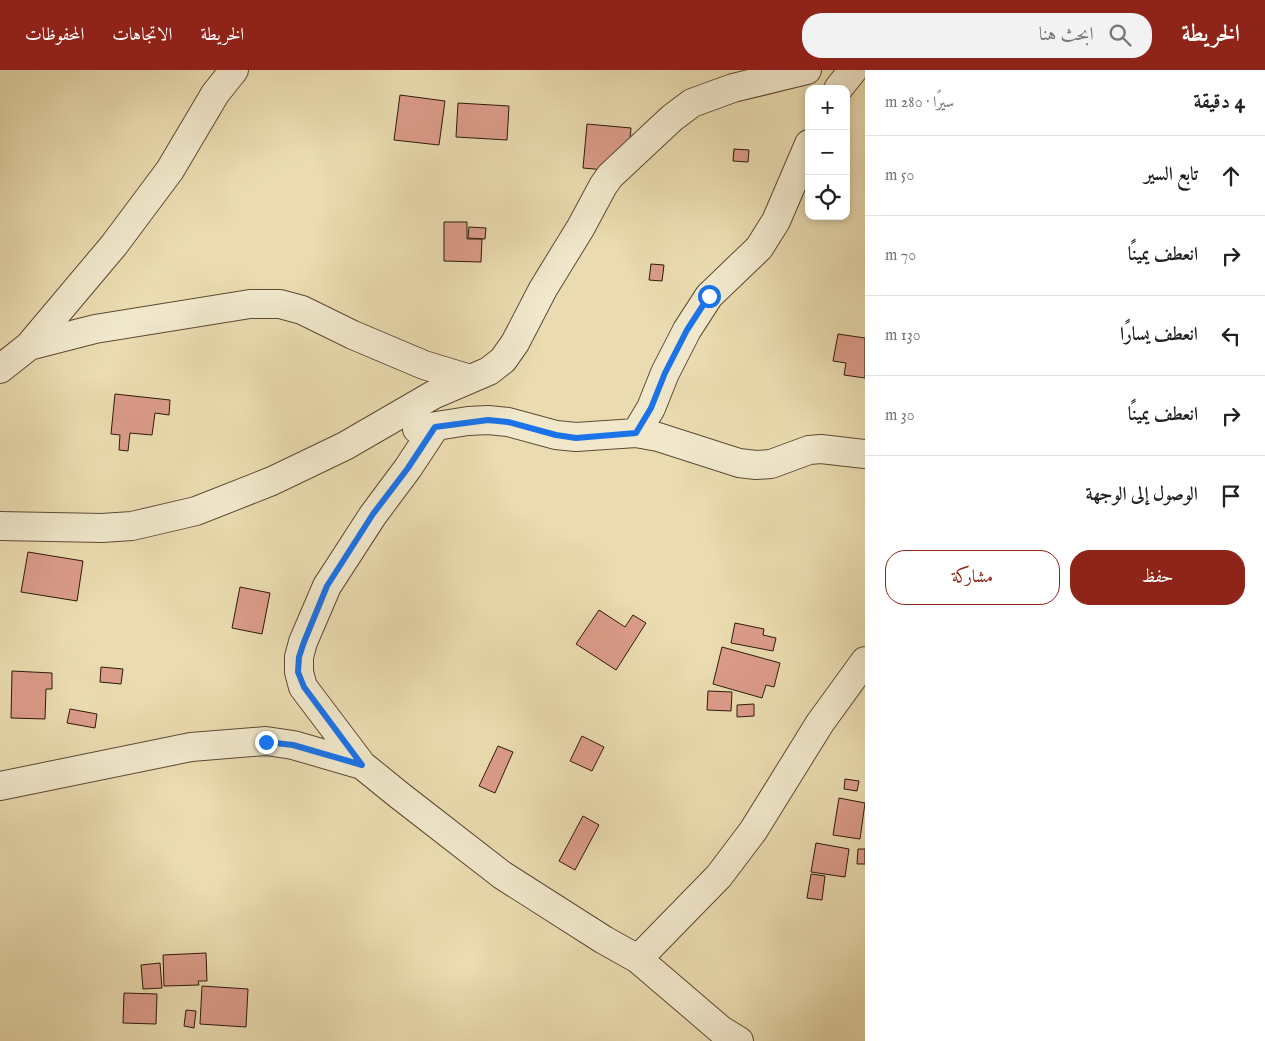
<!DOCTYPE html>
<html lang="ar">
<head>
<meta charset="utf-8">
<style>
	body { margin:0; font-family:"IM FELL English",Amiri,serif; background:#f2f2f2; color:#222; direction:rtl }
	.controls { position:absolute; right:15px; top:15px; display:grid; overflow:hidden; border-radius:10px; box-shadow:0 2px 8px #0003 }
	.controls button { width:45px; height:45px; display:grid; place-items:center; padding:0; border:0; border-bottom:1px solid #e0e0e0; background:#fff; color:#222; font:25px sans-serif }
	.stop { position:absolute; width:15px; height:15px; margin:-11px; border:4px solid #1a73e8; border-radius:50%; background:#fff }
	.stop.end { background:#1a73e8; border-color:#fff; box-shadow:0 1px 5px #0008 }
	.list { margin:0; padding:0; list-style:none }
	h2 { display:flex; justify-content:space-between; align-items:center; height:65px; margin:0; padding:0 20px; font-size:21px }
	h2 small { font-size:16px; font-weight:400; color:#767676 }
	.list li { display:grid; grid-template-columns:32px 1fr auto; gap:15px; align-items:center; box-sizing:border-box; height:80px; padding:0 20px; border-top:1px solid #e0e0e0 }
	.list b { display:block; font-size:19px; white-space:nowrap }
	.list em { font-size:16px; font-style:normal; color:#767676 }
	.actions { display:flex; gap:10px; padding:15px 20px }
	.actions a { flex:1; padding:11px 0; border:1px solid #8f2418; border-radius:20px; text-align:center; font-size:18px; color:#8f2418 }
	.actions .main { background:#8f2418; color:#fff }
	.icon { flex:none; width:28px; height:28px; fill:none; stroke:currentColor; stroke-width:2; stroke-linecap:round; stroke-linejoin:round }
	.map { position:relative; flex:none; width:865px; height:971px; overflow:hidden; direction:ltr }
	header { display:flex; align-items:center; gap:30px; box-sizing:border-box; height:70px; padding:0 25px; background:#8f2418; color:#fff }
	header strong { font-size:24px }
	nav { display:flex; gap:28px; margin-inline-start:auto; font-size:18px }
	.search { width:350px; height:45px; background:#f2f2f2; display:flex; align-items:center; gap:12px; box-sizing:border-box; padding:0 18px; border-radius:20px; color:#767676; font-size:19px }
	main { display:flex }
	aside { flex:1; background:#fff }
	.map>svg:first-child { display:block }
	.building { fill:#dc9c8a; stroke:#2c190a }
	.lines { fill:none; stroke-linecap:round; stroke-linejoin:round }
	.minor-casing { stroke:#5c4a34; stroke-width:30 }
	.minor { stroke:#f1e8cc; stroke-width:28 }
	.route { stroke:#1a73e8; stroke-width:6 }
</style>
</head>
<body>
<header>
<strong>الخريطة</strong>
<div class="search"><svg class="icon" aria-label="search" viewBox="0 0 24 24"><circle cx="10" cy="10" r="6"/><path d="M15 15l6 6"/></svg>ابحث هنا</div>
<nav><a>الخريطة</a><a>الاتجاهات</a><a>المحفوظات</a></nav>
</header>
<main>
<aside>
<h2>4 دقيقة<small>سيرًا · 280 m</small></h2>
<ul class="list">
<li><svg class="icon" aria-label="ahead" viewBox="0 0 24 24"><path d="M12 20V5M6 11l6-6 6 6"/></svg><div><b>تابع السير</b></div><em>50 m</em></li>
<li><svg class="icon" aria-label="right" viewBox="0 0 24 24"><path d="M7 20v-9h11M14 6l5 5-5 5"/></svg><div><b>انعطف يمينًا</b></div><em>70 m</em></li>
<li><svg class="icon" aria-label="left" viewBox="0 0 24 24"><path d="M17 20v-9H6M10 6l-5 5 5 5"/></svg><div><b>انعطف يسارًا</b></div><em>130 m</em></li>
<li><svg class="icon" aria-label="right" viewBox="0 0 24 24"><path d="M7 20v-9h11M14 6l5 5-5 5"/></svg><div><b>انعطف يمينًا</b></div><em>30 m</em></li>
<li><svg class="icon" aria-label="arrive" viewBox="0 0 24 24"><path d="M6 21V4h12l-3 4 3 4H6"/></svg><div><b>الوصول إلى الوجهة</b></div></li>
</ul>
<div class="actions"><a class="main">حفظ</a><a>مشاركة</a></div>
</aside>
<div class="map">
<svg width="865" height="971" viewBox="0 0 865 971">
	<rect width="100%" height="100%" fill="#eadcb0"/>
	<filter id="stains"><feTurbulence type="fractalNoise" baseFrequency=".004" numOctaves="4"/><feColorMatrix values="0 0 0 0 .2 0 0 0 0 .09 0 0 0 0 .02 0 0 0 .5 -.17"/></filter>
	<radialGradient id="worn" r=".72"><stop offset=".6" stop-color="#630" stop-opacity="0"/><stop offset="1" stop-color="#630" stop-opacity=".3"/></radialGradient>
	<path class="building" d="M400,25L445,31L439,75L394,70Z
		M458,33L509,36L507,70L456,67Z
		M587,54L631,58L627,102L583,98Z
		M734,79L749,80L748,92L733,91Z
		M444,152H467V169H482L481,192L444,191Z
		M469,157L486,158L485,169L468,168Z
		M651,194L664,195L662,211L649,210Z
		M838,264L865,268V308L844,305L846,293L833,291Z
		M115,324L170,330L169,345L155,343L152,365L130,363L128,381L119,380L120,365L111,364Z
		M28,482L83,491L77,531L21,522Z
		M240,517L270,523L262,564L232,558Z
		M599,540L625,557L633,545L646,553L616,600L576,574Z
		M735,553L764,559L763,565L776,568L773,581L731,573Z
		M722,577L780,593L774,617L766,615L762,628L713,614Z
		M101,597L123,599L121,614L100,612Z
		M12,601L52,603V619H46L45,649L11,648Z
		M708,621L732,622L731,641L707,640Z
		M754,634V646L737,647V635Z
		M70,639L97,644L95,658L67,653Z
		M582,666L604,677L592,701L570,691Z
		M498,676L513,682L495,723L479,716Z
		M845,709L859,711L857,721L844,719Z
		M839,728L865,733L860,769L833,765Z
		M583,746L599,755L575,800L559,791Z
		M816,773L849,779L845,807L811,802Z
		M858,779H865V794H857Z
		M811,804L825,806L822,830L807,828Z
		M206,883L207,911H198L199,915L164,916L163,885Z
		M160,893L162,918L143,919L141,895Z
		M202,916L248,919L246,957L200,954Z
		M124,923L157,924L156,954L123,953Z
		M186,940L196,941L194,958L184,956Z"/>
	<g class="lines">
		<defs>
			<path id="minor" d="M838,19L853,0
				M29,276L95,259L250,234H280L302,240L353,265L424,295L470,309
				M0,299L29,276L114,175L170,100L215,24L234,0
				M435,357L408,398L373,445L327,516L303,572L299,587V602L303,617L362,695L399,725L502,805L604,870L638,889L721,960L739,971
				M417,359L468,351L488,350L508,352L556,365L576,367L636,363L658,367L739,393L756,395L771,394L809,380L821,379L865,384
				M636,363L651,338L665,303L687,260L709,226L759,178L776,151L809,74
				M0,456L102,458L132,456L196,441L272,411L345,376L433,325L489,301L503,290L515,273L543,219L581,157L603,116L610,106L672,48L692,33L733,18L807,0
				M0,716L191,677L266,671L293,675L362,695
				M638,889L719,806L753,761L820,653L865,591"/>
		</defs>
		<use href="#minor" class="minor-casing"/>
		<use href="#minor" class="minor"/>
	</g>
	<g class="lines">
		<path class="route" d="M266,672L293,675L362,695L304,617L298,602L299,587L304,572L327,516L373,444L408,398L435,357L488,350L508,352L556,365L576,368L636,363L651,338L665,303L687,260L709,226"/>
	</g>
	<rect width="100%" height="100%" filter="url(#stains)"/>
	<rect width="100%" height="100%" fill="url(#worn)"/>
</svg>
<div class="controls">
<button>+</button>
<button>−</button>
<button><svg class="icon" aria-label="locate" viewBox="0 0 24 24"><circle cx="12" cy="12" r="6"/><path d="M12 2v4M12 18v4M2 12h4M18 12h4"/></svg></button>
</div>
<div class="stop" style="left:709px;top:226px"></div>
<div class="stop end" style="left:266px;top:672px"></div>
</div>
</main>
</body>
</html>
